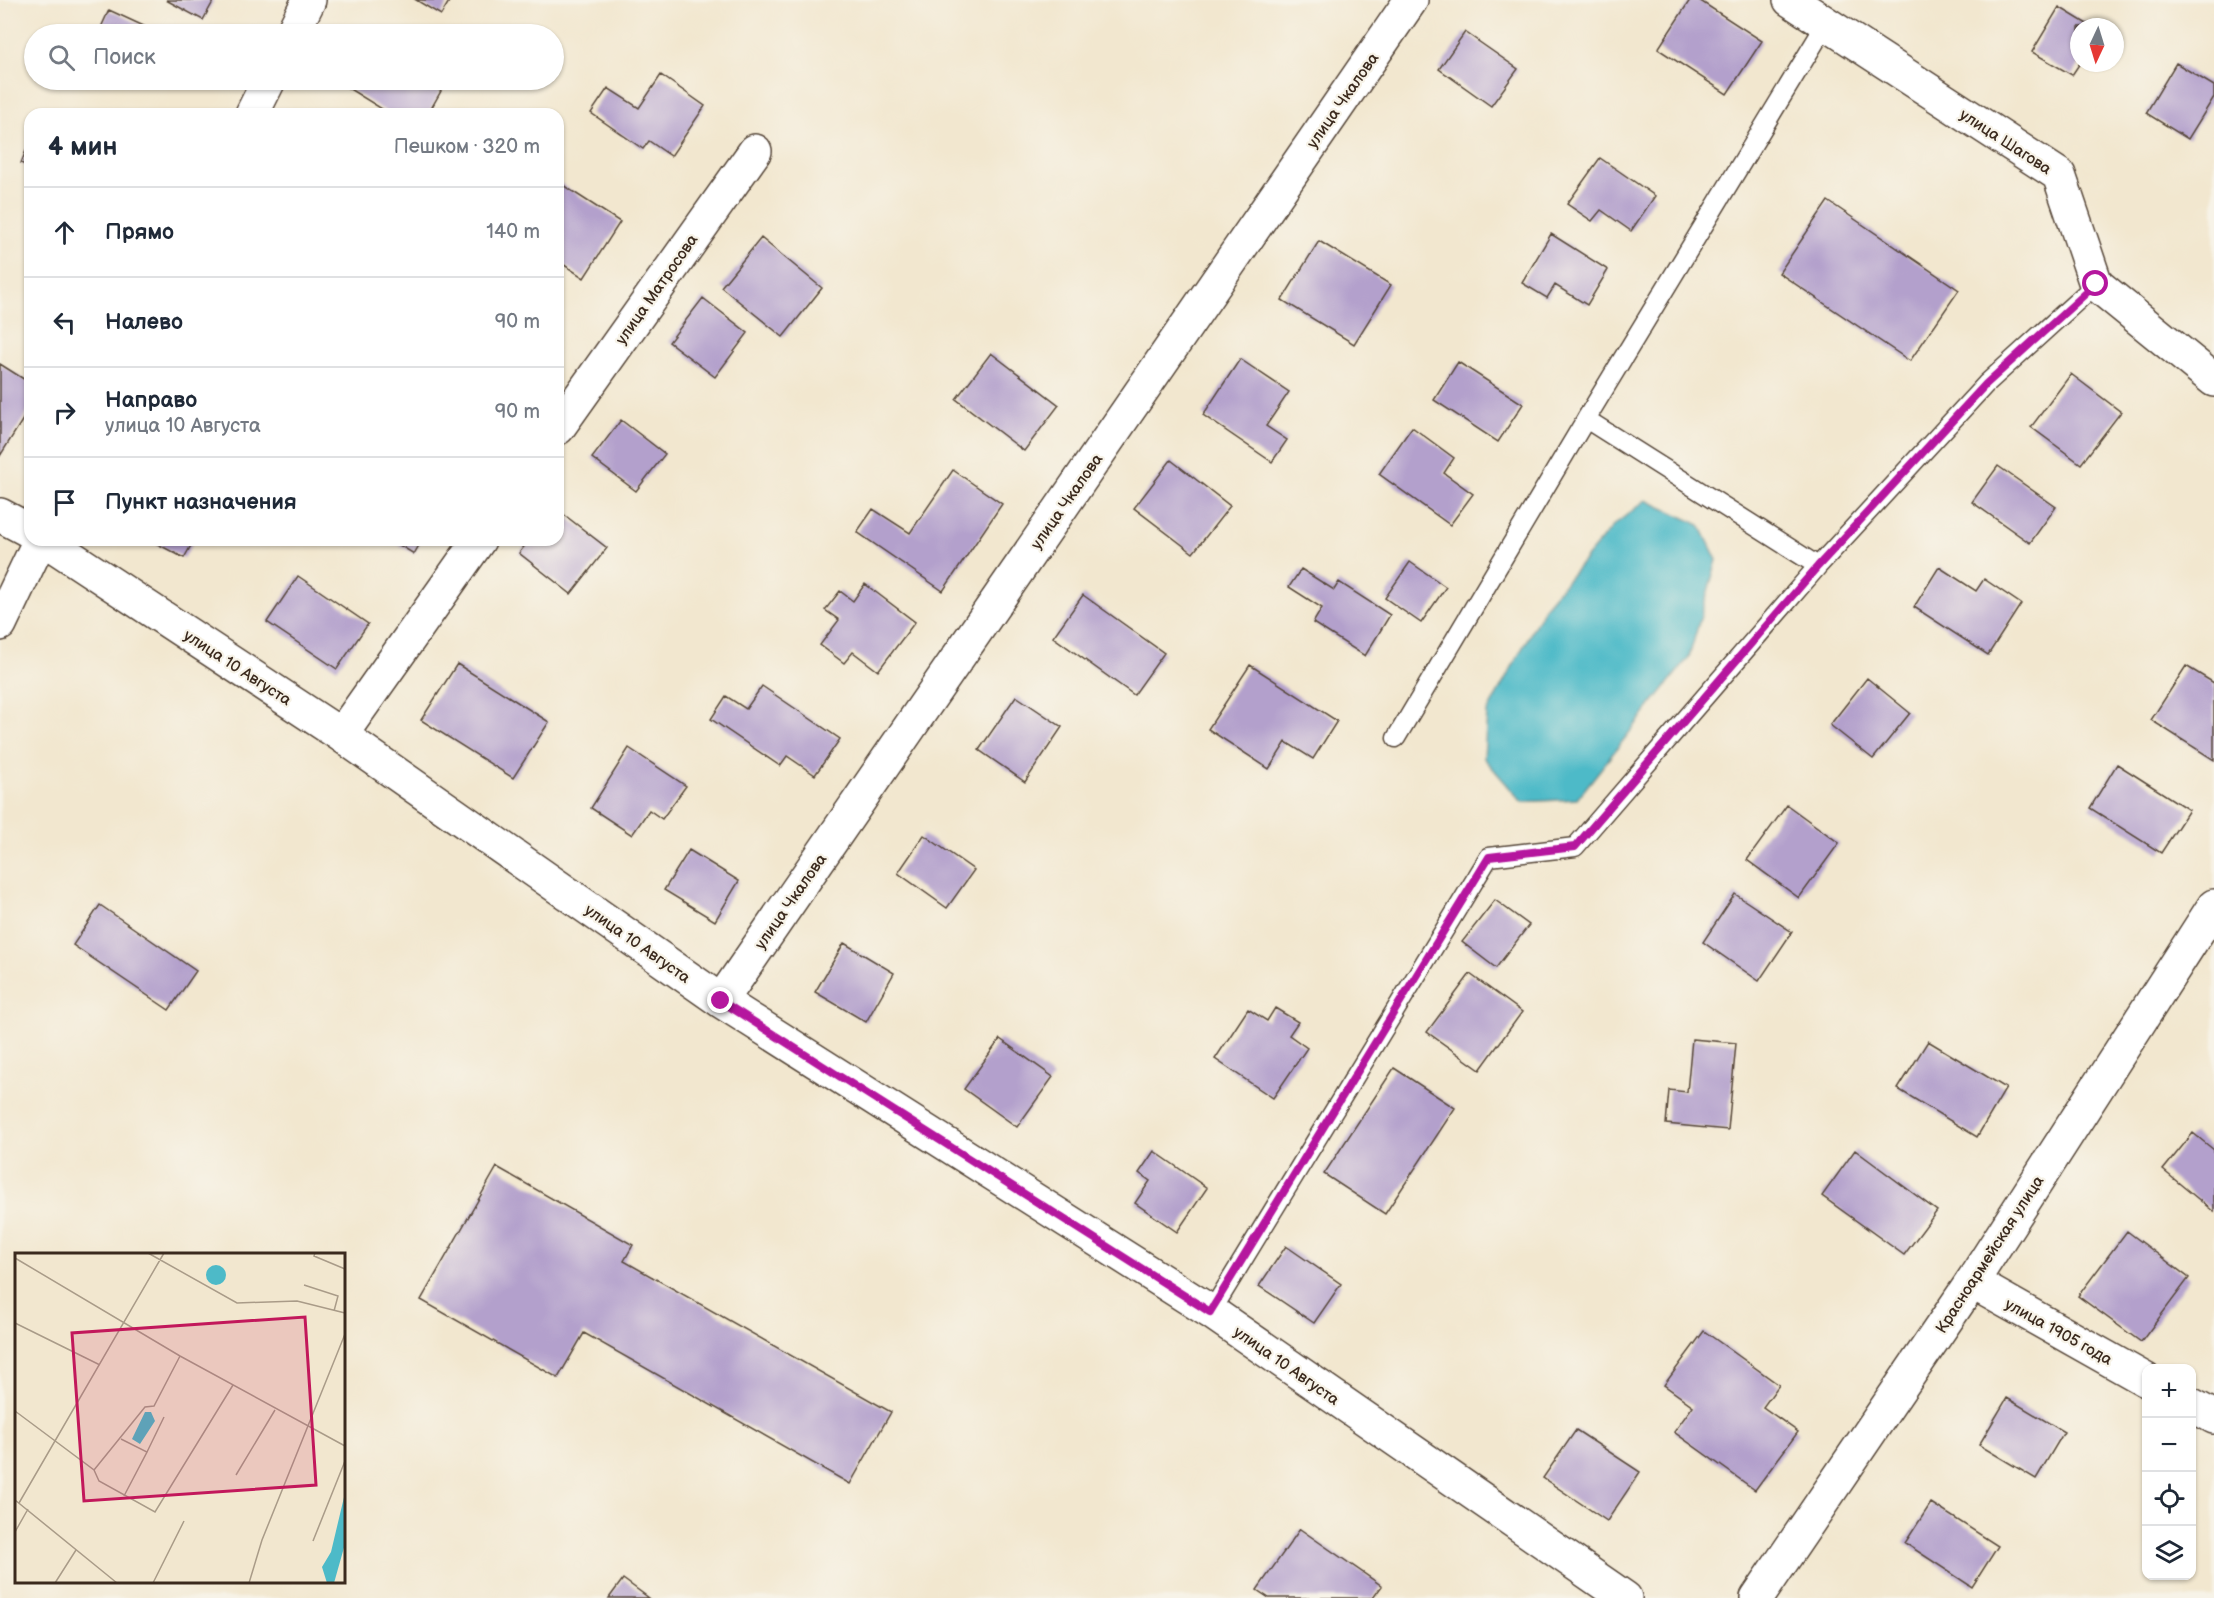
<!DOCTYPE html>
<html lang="ru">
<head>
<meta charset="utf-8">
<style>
	body { margin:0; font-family:"Balsamiq Sans",sans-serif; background:#f2f2f3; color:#1f2937 }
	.controls { position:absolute; right:18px; bottom:18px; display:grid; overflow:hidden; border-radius:12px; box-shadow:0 2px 4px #0004 }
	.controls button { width:54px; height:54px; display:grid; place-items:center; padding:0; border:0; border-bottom:2px solid #e0e1e3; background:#fff; color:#1f2937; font:30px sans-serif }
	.compass { position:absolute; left:2070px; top:18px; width:54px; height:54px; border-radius:50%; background:#fff; box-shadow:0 2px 4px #0004; rotate:184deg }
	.stop { position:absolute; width:18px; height:18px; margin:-14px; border:4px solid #b5179e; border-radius:50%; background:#fff }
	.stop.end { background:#b5179e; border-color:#fff; box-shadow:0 2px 6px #0008 }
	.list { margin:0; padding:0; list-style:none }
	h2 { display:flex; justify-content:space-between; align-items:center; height:78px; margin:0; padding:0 24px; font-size:26px }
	h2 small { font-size:20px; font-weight:400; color:#747a83 }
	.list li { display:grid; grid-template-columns:39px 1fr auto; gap:18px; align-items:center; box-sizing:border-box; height:90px; padding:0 24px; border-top:2px solid #e0e1e3 }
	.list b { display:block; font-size:22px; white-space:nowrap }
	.list p { margin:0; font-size:20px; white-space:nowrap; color:#747a83 }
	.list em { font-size:20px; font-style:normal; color:#747a83 }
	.icon { flex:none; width:33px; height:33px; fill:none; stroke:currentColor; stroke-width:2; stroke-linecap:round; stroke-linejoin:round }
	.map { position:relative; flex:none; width:2214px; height:1598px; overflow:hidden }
	.search { position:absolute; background:#fff; box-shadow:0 2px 4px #0004; left:24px; top:24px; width:540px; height:66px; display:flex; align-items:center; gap:15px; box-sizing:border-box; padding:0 21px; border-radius:33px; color:#747a83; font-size:22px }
	.panel { position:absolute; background:#fff; box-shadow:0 2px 4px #0004; left:24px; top:108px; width:540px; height:438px; border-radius:18px }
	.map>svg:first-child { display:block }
	.water { fill:#4dbac8; stroke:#447273; stroke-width:1.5 }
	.building { fill:#b3a0cc }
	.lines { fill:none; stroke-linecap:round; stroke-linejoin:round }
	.service-casing { stroke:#564639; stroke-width:21 }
	.minor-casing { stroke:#564639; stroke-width:36 }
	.tertiary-casing { stroke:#564639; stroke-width:36 }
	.secondary-casing { stroke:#564639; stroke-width:36 }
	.service { stroke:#fff; stroke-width:18 }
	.minor { stroke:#fff; stroke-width:33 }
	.tertiary { stroke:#fff; stroke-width:33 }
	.secondary { stroke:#fff; stroke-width:33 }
	.route { stroke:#b5179e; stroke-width:8 }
	.labels { text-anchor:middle; stroke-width:4.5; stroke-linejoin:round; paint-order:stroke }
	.street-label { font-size:16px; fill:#3b2a1e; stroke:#f7f3e8 }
	.inset-road { fill:none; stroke:#a99b88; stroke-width:1.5 }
	.view { fill:#c2185b; fill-opacity:0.15; stroke:#c2185b; stroke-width:3 }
	.inset-edge { fill:none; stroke:#3b2a1e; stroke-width:3 }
</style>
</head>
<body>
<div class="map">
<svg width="2214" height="1598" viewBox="0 0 2214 1598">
	<rect width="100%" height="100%" fill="#f7f3e8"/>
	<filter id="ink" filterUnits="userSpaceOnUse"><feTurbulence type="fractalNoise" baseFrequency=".0167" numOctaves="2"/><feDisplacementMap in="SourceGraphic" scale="12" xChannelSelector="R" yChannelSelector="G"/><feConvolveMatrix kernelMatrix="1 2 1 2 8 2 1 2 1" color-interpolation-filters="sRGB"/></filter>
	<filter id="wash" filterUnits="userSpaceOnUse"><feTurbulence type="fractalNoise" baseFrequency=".008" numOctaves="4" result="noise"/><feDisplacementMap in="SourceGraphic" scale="24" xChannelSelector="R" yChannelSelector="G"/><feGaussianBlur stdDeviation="1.35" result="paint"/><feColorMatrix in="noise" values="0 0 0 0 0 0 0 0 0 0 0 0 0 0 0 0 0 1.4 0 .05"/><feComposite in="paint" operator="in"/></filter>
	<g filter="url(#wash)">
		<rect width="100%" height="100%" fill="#f2e7cf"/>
		<path class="water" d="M1646,500L1700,525L1717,560L1689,657L1577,799L1522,802L1484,758L1487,713L1546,605L1614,525Z"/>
		<g id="blocks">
			<path class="building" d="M166,0H214L203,20Z
				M416,0H450L441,15Z
				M1690,0H1699L1762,41L1727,94L1658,49Z
				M2059,7L2092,27H2079L2080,63L2072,75L2032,52Z
				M109,10L161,34H98Z
				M1465,32L1518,69L1491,106L1439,69Z
				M2176,63L2214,86V97L2188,139L2146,113Z
				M661,75L705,106L671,156L649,141L643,149L591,113L608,88L639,108Z
				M335,80H422L441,91L428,114H390Z
				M30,141V167L21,163Z
				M1600,158L1655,196L1631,231L1601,210L1592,221L1567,204Z
				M558,182L620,222L584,278L558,261Z
				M1828,201L1959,290L1910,361L1779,273Z
				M1551,234L1608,270L1587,305L1555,285L1547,298L1522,283Z
				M761,238L822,288L783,337L721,287Z
				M1319,241L1391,285L1354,344L1282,300Z
				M703,298L748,333L715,377L669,342Z
				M991,353L1059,405L1024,451L956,399Z
				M1240,359L1289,392L1266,426L1287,440L1272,462L1203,415Z
				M1458,362L1523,404L1498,442L1434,400Z
				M0,364L30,383V408L0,456Z
				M2071,374L2121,412L2081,464L2031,427Z
				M621,420L665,454L636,491L592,458Z
				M1412,427L1454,458L1444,473L1473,494L1450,525L1379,474Z
				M1171,460L1230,506L1193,553L1134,508Z
				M1998,466L2056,507L2030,543L1972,502Z
				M953,470L1002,504L943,591L857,532L873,509L910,533Z
				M558,510L607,548L571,594L519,553L529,540H558Z
				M150,540H194L184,558Z
				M391,540H422L414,554Z
				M1410,562L1446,587L1421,623L1385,598Z
				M1939,567L1976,591L1984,579L2021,604L1988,655L1914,607Z
				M1301,569L1334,590L1339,582L1390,615L1365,656L1313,623L1322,608L1289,587Z
				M298,576L368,624L337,669L267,622Z
				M865,584L915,622L878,671L853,652L844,663L820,645L839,620L825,610L840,591L853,601Z
				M1083,595L1164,653L1134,695L1053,637Z
				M457,664L549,722L513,778L421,720Z
				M1250,665L1337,721L1313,759L1286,742L1269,769L1208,729Z
				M2186,666L2214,683V760L2151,720Z
				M1867,678L1910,713L1873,759L1830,725Z
				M762,686L840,739L815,775L787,756L780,766L711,719L726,696L746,709Z
				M1016,696L1062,727L1025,782L979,750Z
				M629,748L686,786L662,819L649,810L632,835L591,808Z
				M2117,764L2189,810L2161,853L2090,808Z
				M1787,805L1839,843L1799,898L1747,860Z
				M924,835L974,870L947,908L898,873Z
				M689,850L739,881L715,921L664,890Z
				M1735,894L1792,932L1759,981L1703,942Z
				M1495,900L1529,925L1496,968L1462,942Z
				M100,905L196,971L169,1010L73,945Z
				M844,943L894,973L866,1022L815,992Z
				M1470,974L1522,1012L1480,1070L1427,1032Z
				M1275,1008L1298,1022L1289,1035L1307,1048L1273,1098L1215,1059L1248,1009L1267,1021Z
				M1000,1039L1053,1077L1017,1127L964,1089Z
				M1692,1039L1736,1043L1728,1130L1666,1124L1669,1090L1687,1092Z
				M1928,1041L2006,1088L1977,1137L1898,1089Z
				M1394,1068L1455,1108L1385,1214L1324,1174Z
				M2193,1133L2214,1150V1212L2163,1170Z
				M1855,1150L1937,1211L1904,1255L1822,1196Z
				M1154,1151L1207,1188L1177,1232L1135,1203L1150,1181L1139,1173Z
				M497,1167L633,1245L624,1261L891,1412L850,1484L584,1333L558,1378L421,1300Z
				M2127,1231L2189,1278L2141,1342L2078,1296Z
				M1286,1246L1341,1284L1314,1323L1259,1286Z
				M1704,1331L1779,1385L1763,1407L1798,1432L1755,1490L1674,1432L1693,1406L1664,1385Z
				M2007,1398L2064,1432L2036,1479L1979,1445Z
				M1576,1430L1640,1472L1607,1521L1543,1478Z
				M1931,1503L1998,1546L1972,1587L1905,1543Z
				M1300,1529L1382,1586L1373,1598H1269L1257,1590Z
				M623,1579L649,1598H609Z"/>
		</g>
	</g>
	<g filter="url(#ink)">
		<use href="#blocks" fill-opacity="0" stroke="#564639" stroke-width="1.5"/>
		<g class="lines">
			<defs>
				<path id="service" d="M1818,566L1586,419L1826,24
					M1396,738L1586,419
					M1211,1312L1489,857L1575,847L1818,566L1986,384L2096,284"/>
				<path id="minor" d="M1790,0L2059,175L2096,284L2214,380
					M558,428L755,151
					M0,515L30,531
					M45,540L341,735L721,1001L1211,1312L1625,1598
					M341,735L479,540
					M721,1001L1411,0
					M1972,1282L2146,1380
					M2192,1405L2214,1417"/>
				<path id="tertiary" d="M292,34L309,0
					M252,114L269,80
					M0,624L40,540"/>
				<path id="secondary" d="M1757,1598L1972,1282L2214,906"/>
			</defs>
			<use href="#service" class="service-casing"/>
			<use href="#minor" class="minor-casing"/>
			<use href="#tertiary" class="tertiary-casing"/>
			<use href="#secondary" class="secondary-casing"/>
			<use href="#service" class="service"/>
			<use href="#minor" class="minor"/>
			<use href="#tertiary" class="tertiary"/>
			<use href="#secondary" class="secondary"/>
		</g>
	</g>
	<g class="lines" filter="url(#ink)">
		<path class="route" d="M721,1001L1210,1312L1489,857L1575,847L1818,566L1986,384L2096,284"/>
	</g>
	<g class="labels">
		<g class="street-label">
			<text transform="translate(1342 100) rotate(-55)" y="6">улица Чкалова</text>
			<text transform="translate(2006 141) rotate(33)" y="6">улица Шагова</text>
			<text transform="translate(656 289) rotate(-55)" y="6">улица Матросова</text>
			<text transform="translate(1066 501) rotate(-55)" y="6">улица Чкалова</text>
			<text transform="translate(238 667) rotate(33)" y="6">улица 10 Августа</text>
			<text transform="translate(790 901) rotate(-55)" y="6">улица Чкалова</text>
			<text transform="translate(638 943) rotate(35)" y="6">улица 10 Августа</text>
			<text transform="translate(1989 1254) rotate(-57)" y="6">Красноармейская улица</text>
			<text transform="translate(2059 1331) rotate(29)" y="6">улица 1905 года</text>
			<text transform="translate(1287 1365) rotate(35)" y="6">улица 10 Августа</text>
		</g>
	</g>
	<g transform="translate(15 1253)">
		<rect width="330" height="330" fill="#f2e7cf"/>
		<path d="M191 22a10 10 0 1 1 20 0a10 10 0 1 1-20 0ZM130,159H136L140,168L125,191L117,186ZM330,240V291L319,330H312L307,314L316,299Z" fill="#4dbac8"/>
		<path class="inset-road" d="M133,0L222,50L282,48L330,60M300,0L299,3L330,16M0,5L165,103L330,193M289,32L323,43L319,58M0,70L85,112M0,158L79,217L84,228L140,259L218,132M106,186L132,199L109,243M132,199L149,164M79,217L130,154L139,153L165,103M221,222L260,157M0,247L102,330M4,250L149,0M0,279L13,256M298,288L330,208M40,330L61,297M138,330L169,268M234,330L247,287L330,81"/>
		<path class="view" d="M290,64L301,232L69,248L57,80Z"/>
		<rect width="330" height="330" class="inset-edge"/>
	</g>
</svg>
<div class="controls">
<button>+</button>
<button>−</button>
<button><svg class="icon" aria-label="locate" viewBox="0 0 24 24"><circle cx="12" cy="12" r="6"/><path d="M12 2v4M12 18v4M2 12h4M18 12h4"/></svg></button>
<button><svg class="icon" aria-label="layers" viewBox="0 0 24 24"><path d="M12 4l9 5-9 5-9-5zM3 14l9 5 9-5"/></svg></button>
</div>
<svg class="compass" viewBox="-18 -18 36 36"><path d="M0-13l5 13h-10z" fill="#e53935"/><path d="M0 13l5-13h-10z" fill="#747a83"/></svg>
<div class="stop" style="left:2096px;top:284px"></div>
<div class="stop end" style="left:721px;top:1001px"></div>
<div class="search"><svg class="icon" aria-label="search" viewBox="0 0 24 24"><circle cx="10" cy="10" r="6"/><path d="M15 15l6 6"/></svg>Поиск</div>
<section class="panel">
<h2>4 мин<small>Пешком · 320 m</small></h2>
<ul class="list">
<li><svg class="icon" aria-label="ahead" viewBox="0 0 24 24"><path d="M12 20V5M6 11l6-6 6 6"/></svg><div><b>Прямо</b></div><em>140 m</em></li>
<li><svg class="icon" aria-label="left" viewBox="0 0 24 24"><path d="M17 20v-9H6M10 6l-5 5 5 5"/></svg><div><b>Налево</b></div><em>90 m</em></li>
<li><svg class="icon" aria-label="right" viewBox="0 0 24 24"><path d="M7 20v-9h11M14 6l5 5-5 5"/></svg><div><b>Направо</b><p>улица 10 Августа</p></div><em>90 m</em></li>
<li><svg class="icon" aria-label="arrive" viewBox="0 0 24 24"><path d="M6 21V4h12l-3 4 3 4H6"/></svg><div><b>Пункт назначения</b></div></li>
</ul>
</section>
</div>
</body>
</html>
